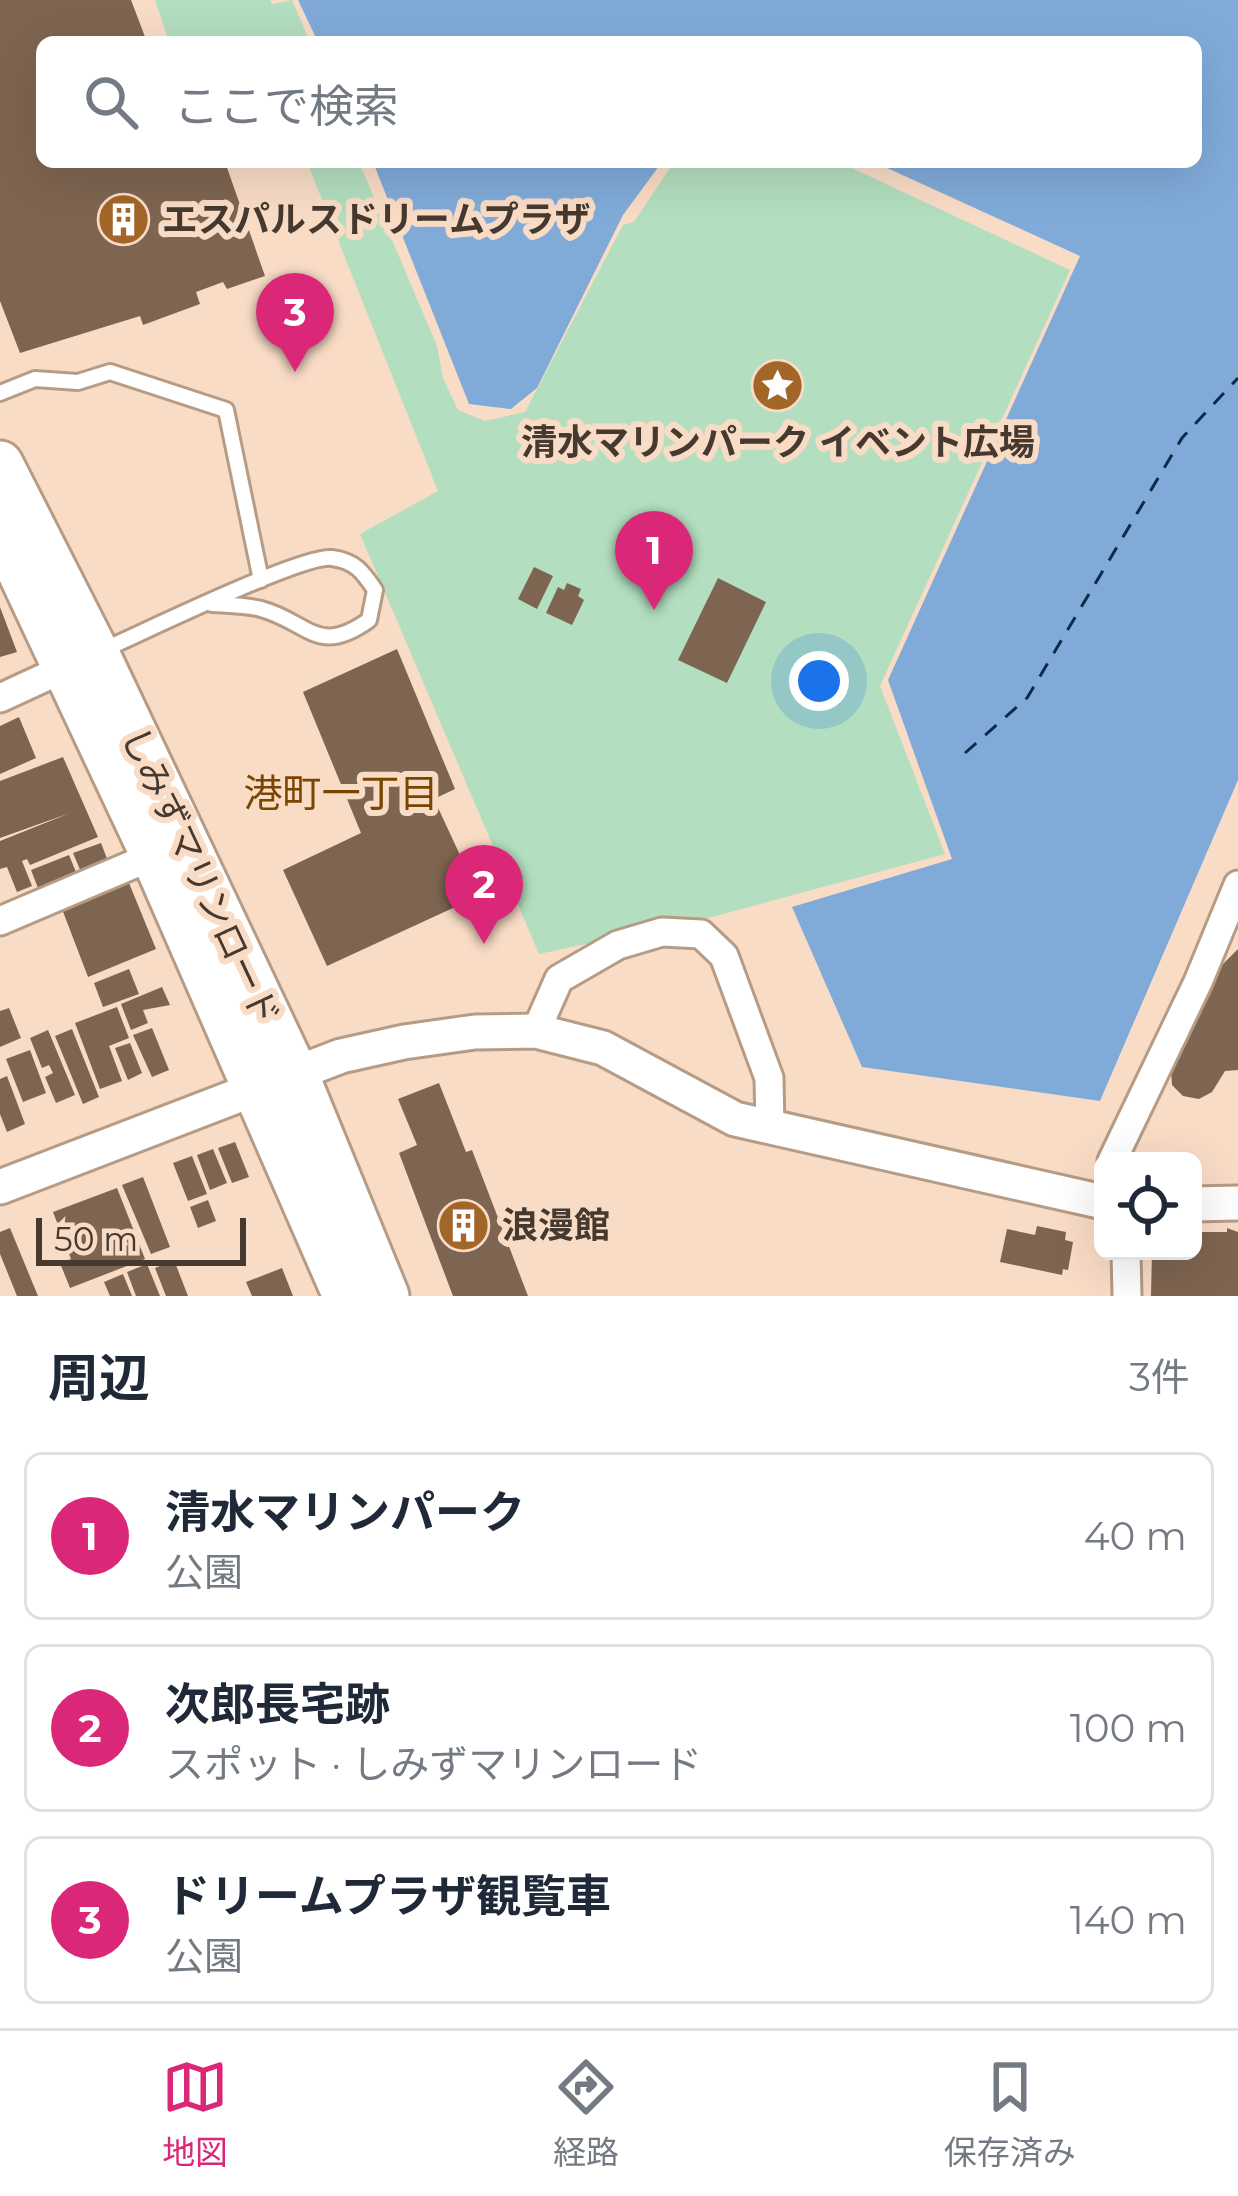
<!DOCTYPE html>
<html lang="ja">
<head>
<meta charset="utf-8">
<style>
	body { margin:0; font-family:Montserrat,"Noto Sans JP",sans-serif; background:#f2f2f3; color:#1f2937 }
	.controls { position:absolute; right:36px; bottom:36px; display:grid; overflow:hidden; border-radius:18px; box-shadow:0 12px 48px #0002 }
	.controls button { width:108px; height:108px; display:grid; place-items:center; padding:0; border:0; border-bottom:3px solid #e0e1e3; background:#fff; color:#1f2937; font:60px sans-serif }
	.scale { position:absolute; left:36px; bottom:30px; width:210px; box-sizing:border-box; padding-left:12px; border:6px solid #453930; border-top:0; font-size:33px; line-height:42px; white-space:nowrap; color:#453930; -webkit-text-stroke:9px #f9dcc6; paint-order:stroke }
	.you { position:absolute; left:819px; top:681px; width:42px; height:42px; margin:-30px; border:9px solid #fff; border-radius:50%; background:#1a73e8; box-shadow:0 0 0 18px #1a73e833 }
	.badge { display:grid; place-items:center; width:78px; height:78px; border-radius:50%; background:#db2777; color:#fff; font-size:39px; font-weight:700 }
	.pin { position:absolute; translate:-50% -99px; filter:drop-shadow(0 3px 6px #0008) }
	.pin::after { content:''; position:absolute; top:63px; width:42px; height:36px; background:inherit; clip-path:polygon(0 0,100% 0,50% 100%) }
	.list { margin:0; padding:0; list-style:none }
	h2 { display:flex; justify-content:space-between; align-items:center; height:156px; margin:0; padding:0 48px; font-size:51px }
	h2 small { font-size:39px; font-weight:400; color:#747a83 }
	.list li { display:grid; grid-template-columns:78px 1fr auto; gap:36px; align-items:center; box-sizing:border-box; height:168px; margin:0 24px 24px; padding:0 24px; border:3px solid #e0e1e3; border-radius:18px }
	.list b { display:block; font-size:45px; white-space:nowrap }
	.list p { margin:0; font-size:39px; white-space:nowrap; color:#747a83 }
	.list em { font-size:39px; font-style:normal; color:#747a83 }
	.icon { flex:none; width:66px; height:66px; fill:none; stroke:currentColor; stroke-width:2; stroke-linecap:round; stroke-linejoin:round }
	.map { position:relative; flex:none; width:1238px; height:1296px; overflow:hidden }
	.search { position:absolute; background:#fff; box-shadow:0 12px 48px #0002; left:36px; right:36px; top:36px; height:132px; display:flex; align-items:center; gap:30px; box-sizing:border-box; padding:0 42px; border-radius:18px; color:#747a83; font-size:45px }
	.sheet { height:732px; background:#fff }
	nav { display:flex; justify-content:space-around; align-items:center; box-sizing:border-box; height:168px; border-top:3px solid #e0e1e3; background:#fff; font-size:33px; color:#747a83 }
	nav a { display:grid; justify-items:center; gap:6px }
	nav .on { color:#db2777 }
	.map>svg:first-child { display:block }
	.green { fill:#b3debf }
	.water { fill:#80abd9 }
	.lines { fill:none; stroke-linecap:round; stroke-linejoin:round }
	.ferry { stroke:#0c2b49; stroke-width:3; stroke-dasharray:15 12; stroke-linecap:butt }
	.building { fill:#7e6551 }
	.service-casing { stroke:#b69b85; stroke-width:20 }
	.minor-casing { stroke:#b69b85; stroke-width:33 }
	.tertiary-casing { stroke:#b69b85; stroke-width:39 }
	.trunk-casing { stroke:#b69b85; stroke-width:51 }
	.service { stroke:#fff; stroke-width:14 }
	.minor { stroke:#fff; stroke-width:27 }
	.tertiary { stroke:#fff; stroke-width:33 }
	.trunk { stroke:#fff; stroke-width:45 }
	.labels { text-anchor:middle; stroke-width:12; stroke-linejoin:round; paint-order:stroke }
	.poi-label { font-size:36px; font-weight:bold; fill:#453930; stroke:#f9dcc6; text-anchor:start }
	.street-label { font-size:36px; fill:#453930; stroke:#f9dcc6 }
	.neighbourhood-label { font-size:39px; fill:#794501; stroke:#f9dcc6 }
</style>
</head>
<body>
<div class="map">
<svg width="1238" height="1296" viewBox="0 0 1238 1296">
	<rect width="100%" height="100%" fill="#f9dcc6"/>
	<path class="green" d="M155,0H270L272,4L292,0L310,42H169Z
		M307,162H359L437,346L443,378L458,410L485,421L525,412L623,225L634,222L674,162H839L1070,270L880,686L945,854L712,917L539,954L360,534L438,491Z"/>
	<path class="water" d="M298,0H1238V780L1100,1101L862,1067L792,907L952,859L888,680L1080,256L874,162H1196V42H318Z
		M373,162H662L623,215L537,388L511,409L469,404Z"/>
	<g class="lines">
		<path class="ferry" d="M965,753L1027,698L1182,438L1238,378"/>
	</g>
	<path class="building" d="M0,0H131L147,42H42V162H225L265,276L227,289L223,282L196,292L200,304L143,325L140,316L20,353L0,301Z
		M534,567L553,576L537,609L518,599Z
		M718,578L766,602L727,683L678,660Z
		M567,583L581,589L578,596L584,600L572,625L546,613L558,587L564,590Z
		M0,607L17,652L0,657Z
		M397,649L455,789L434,799L479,896L327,966L283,870L361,833L303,692Z
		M19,717L36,758L0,774V726Z
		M63,757L98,837L30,865L27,859L22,861L32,886L17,892L7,867L0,869V841L70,813L0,838V781Z
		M101,843L108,861L81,872L73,853Z
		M69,855L76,872L38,888L31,870Z
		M129,883L156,949L88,977L62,909Z
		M1238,949V1070L1225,1071L1212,1092L1199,1099L1183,1096L1172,1085L1171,1071L1217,970Z
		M129,969L139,994L103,1007L94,983Z
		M162,987L170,1005L143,1010L148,1023L131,1030L121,1004Z
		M117,1007L129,1038L109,1046L122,1081L100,1089L75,1023Z
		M9,1008L21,1038L0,1047V1011Z
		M152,1028L169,1070L152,1077L133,1035Z
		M72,1029L99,1097L83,1104L55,1036Z
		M48,1030L75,1095L56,1103L45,1077L53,1073L49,1065L42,1068L30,1038Z
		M130,1043L142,1073L128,1080L115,1048Z
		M30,1050L46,1093L23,1102L6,1059Z
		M7,1076L25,1124L7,1132L0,1114V1079Z
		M439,1083L466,1152L472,1150L528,1296H453L399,1153L417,1145L398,1099Z
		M235,1142L249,1177L232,1183L218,1148Z
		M213,1149L227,1183L210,1190L197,1155Z
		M192,1156L207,1194L188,1201L173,1163Z
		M143,1177L170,1247L151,1254L122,1185Z
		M117,1188L145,1259L70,1288L60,1263L71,1259L53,1212Z
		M208,1200L216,1221L198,1228L190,1207Z
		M1037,1226L1066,1232L1065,1240L1073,1242L1068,1270L1063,1269L1062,1275L1000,1262L1007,1229L1035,1235Z
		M10,1228L38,1296H17L0,1254V1232Z
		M1227,1228L1238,1232V1296H1151L1152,1251H1193V1232H1227Z
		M174,1260L188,1296H166L155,1268Z
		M147,1264L160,1296H136L127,1272Z
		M282,1268L293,1296H252L246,1282Z
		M123,1274L132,1296H110L104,1282Z"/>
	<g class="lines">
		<defs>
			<path id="service" d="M0,393L35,379L78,382L110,372L226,410L261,580
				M103,650C142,633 303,554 332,558C355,561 363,572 375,590L369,620C317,657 309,622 261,609C246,605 228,605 212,604"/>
			<path id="minor" d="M0,698L78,662
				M0,921L167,850
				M536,1031L559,979L618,945L662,932L701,934L724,956L769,1078L770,1129
				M1112,1161L1198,982L1238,885
				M1126,1251L1127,1296"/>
			<path id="tertiary" d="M0,1187L341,1056L404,1042L475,1032L536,1031L603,1048L735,1119L1103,1202
				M1193,1204L1238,1203"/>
			<path id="trunk" d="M0,464L96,653L296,1076L386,1296
				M0,528L154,856L346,1296"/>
		</defs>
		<use href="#service" class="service-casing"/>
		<use href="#minor" class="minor-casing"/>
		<use href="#tertiary" class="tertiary-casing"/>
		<use href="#trunk" class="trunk-casing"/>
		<use href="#service" class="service"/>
		<use href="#minor" class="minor"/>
		<use href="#tertiary" class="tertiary"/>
		<use href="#trunk" class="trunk"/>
	</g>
	<defs>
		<symbol id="building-disc" viewBox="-11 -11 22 22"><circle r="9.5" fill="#a26628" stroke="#f9dcc6"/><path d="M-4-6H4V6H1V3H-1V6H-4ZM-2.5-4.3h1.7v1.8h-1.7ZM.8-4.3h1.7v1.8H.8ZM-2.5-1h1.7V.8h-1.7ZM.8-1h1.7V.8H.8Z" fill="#fff"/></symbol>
		<symbol id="sight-disc" viewBox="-11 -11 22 22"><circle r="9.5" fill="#a26628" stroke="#f9dcc6"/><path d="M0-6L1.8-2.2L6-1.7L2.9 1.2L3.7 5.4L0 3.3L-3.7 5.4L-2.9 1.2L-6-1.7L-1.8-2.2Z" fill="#fff"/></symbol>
	</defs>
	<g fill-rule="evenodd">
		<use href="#building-disc" x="94" y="190" width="59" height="59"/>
		<use href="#sight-disc" x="748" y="356" width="59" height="59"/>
		<use href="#building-disc" x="434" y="1196" width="59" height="59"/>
	</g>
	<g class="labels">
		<g class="poi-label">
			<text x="162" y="232">エスパルスドリームプラザ</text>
			<text x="778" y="455" text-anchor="middle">清水マリンパーク イベント広場</text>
			<text x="502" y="1238">浪漫館</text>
		</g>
		<g class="street-label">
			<text transform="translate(201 876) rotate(65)" y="13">しみずマリンロード</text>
		</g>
		<g class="neighbourhood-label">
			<text x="341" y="807">港町一丁目</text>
		</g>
	</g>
</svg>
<div class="controls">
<button><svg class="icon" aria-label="locate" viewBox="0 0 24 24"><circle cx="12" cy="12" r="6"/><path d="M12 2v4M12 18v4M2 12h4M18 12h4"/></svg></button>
</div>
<div class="scale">50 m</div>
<div class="you"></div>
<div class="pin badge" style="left:654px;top:610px">1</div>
<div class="pin badge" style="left:484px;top:944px">2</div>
<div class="pin badge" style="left:295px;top:372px">3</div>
<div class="search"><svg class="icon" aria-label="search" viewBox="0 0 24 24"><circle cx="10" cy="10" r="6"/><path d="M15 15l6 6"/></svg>ここで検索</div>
</div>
<section class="sheet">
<h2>周辺<small>3件</small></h2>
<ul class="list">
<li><span class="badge">1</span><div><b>清水マリンパーク</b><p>公園</p></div><em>40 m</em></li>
<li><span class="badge">2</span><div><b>次郎長宅跡</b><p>スポット · しみずマリンロード</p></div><em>100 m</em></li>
<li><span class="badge">3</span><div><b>ドリームプラザ観覧車</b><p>公園</p></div><em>140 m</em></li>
</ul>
</section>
<nav>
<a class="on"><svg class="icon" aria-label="map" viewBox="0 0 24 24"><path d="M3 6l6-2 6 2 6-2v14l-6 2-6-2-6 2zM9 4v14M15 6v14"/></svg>地図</a>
<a><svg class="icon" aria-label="directions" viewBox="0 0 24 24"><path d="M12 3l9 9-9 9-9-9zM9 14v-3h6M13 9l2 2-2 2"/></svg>経路</a>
<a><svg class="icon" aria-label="saved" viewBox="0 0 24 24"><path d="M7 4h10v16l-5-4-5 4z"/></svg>保存済み</a>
</nav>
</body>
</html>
